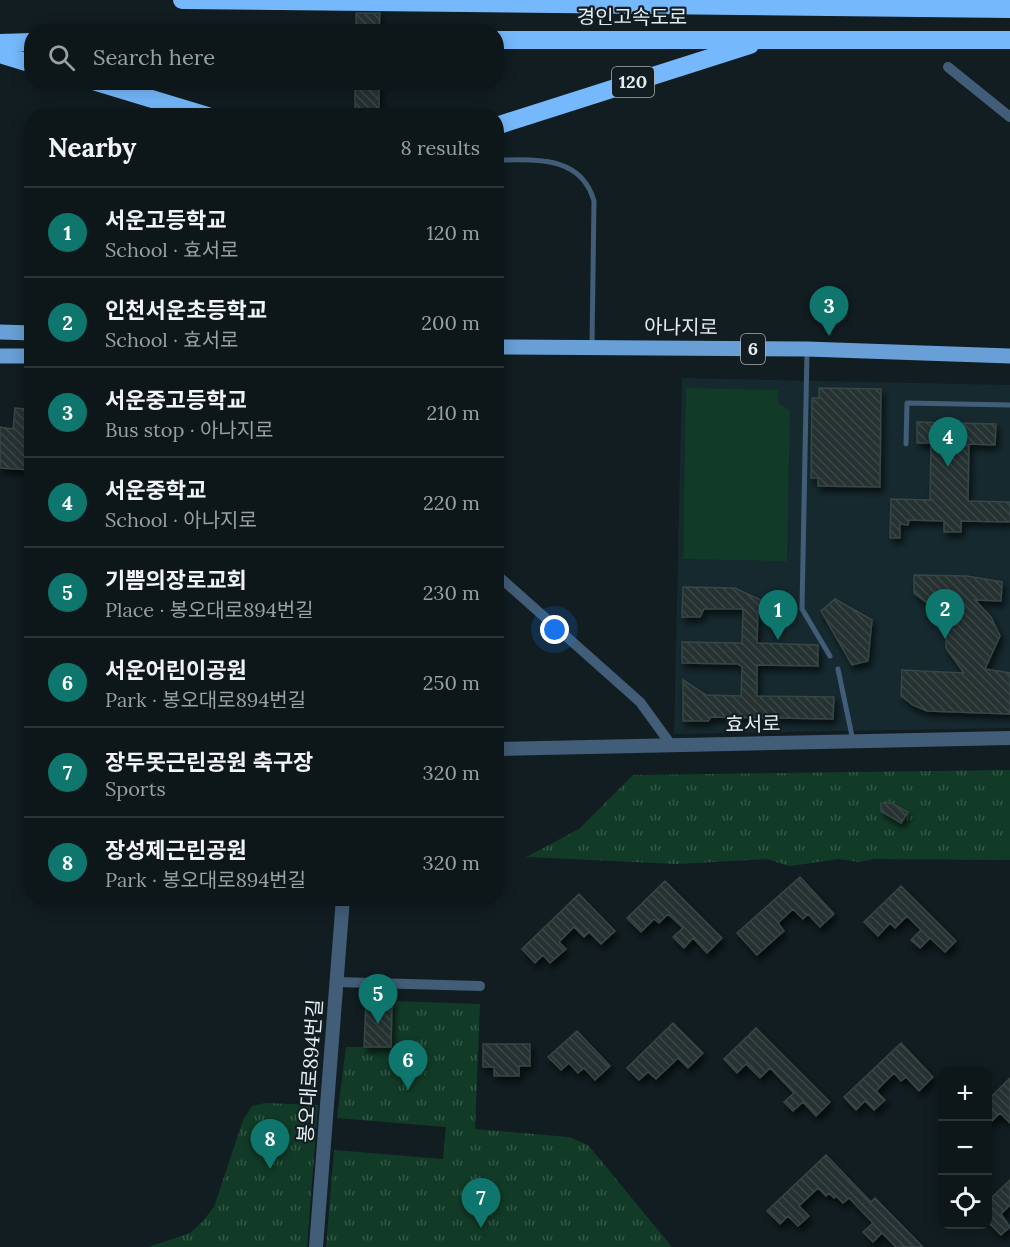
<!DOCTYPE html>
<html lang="en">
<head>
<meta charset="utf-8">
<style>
	body { margin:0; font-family:Lora,"Noto Sans KR",serif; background:#161f22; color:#f1f3f6 }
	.controls { position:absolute; right:18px; bottom:18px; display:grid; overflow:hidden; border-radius:12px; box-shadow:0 3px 15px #0003 }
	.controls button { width:54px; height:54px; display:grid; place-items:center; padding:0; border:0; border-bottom:2px solid #2d3538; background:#0d1619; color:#f1f3f6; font:30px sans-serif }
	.you { position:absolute; left:555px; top:630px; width:21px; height:21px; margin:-15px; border:4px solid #fff; border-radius:50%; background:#1a73e8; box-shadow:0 0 0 9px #1a73e833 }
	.badge { display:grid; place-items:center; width:39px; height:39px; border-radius:50%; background:#0f766e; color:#fff; font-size:20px; font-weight:700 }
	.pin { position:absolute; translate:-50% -50px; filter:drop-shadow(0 2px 3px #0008) }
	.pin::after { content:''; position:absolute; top:32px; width:21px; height:18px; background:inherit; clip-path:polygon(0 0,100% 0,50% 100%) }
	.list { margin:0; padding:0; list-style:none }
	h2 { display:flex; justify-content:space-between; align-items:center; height:78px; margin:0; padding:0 24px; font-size:26px }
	h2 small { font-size:20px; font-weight:400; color:#9a9fa2 }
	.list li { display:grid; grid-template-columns:39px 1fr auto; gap:18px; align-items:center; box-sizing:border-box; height:90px; padding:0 24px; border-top:2px solid #2d3538 }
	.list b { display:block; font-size:22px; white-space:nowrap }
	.list p { margin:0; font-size:20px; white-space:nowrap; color:#9a9fa2 }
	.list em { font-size:20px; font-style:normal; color:#9a9fa2 }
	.icon { flex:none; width:33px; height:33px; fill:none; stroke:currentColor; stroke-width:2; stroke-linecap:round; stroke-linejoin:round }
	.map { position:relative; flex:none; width:1010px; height:1247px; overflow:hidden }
	.search { position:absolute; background:#0d1619; box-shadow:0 3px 15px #0003; left:24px; top:24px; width:480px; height:66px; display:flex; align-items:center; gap:15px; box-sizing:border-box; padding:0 21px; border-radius:24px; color:#9a9fa2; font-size:22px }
	.panel { position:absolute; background:#0d1619; box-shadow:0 3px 15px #0003; left:24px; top:108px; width:480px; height:798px; border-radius:24px }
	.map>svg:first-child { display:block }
	.built { fill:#15292f }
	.grass { fill:#123b27 }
	.park { fill:url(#park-tufts) }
	.building { fill:url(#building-back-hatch); stroke:#374645; stroke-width:1.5; filter:url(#shadow) }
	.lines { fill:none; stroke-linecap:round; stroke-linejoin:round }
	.service { stroke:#425d77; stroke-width:5 }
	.minor { stroke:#425d77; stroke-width:10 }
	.tertiary { stroke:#425d77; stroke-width:14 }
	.primary { stroke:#679fd6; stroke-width:15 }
	.motorway { stroke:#75b9fc; stroke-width:18 }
	.labels { text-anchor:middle; stroke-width:4.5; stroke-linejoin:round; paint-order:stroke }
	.shield { fill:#111d21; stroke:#a5aeb1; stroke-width:1.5 }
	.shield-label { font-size:18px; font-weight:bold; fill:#e4ecef }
	.street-label { font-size:20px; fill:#e4ecef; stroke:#111d21 }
</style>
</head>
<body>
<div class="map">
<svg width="1010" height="1247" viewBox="0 0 1010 1247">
	<defs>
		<pattern id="park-tufts" width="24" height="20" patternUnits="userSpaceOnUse" patternTransform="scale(1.5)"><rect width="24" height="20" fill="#123b27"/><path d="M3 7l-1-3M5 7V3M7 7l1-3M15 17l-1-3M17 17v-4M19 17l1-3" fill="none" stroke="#345847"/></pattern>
		<pattern id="building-back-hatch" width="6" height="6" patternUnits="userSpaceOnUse" patternTransform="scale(1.5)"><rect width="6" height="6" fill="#253331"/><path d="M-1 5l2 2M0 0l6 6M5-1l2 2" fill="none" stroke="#3a4745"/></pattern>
		<filter id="shadow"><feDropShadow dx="3" dy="5" stdDeviation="3" flood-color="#0009"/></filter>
	</defs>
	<rect width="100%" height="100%" fill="#111d21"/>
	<path class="built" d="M682,378L1010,385V728L674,734Z"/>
	<path class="grass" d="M686,388L778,390V403L790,410L787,561L683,559Z"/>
	<path class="park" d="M1010,770V860L874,859L859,862L839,859L790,866L767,859L676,864L526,857L579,829L633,775Z
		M392,1001L480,1004L475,1129L569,1137L588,1145L672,1247H326L334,1150L443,1159L446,1127L337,1118L346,1047H391Z
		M265,1103L318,1105L307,1247H148L190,1233L202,1222L214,1207L243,1120L252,1106Z"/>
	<path class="building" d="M356,13H380L379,32H356Z
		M355,82H379V116H355Z
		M819,388L881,389L880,487L818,486V478H811L812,398H819Z
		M15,408L26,409L24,429H32V470L0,468V427L13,429Z
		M917,422L996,424L995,445L969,444L968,501L1010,502V522L961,521V532H944V521L909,520L908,525L900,524V538H890L891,499L930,500L931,443H917Z
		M914,575L967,576L1002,582L1001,601L975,600L991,617L1000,636L985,669L1010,673V714L927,711L913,705L901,696L902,670L964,673L946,648L947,610H939V607L926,602L914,593Z
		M683,587L735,588L782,610H758L757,643L818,645V666L757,665V696L834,697L833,719L711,717L708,721H683V680L706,695L741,696L742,667L738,664L682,663V642L742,643L743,609H704L700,617H682Z
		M835,599L872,620L868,661L852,665L821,611Z
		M881,803H891L908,812L901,823L881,811Z
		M800,877L834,914L820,927L808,914L803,919L793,909L778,923L784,931L757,955L737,933Z
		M665,881L722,938L707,953L693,938L684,948L673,937L683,928L668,914L659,923L654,919L641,932L627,918Z
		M901,886L956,941L945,952L930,938L920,948L911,940L921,930L907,916L895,928L890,923L878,936L864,922Z
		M579,894L615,931L601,944L589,932L584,937L574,927L559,942L566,949L550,963L543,955L535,963L522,949Z
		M366,1001H392L391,1047H364Z
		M673,1023L703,1053L688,1068L678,1058L656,1079L648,1072L639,1080L627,1068Z
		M756,1028L830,1102L816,1116L803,1102L793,1111L784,1102L794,1093L770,1068L760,1078L746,1064L737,1073L724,1059Z
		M577,1031L610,1066L595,1080L584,1068L578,1073L569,1063L561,1070L548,1057Z
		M901,1043L933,1077L919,1091L906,1077L901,1081L894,1073L876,1091L885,1100L874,1110L865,1101L856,1110L844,1097Z
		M483,1044H530V1066H519V1076H494V1067H483Z
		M1010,1078V1123L1000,1113L987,1126V1101Z
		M826,1155L871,1202L875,1198L923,1247H896L882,1233L873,1242L863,1232L873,1223L849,1198L843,1203L836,1196L834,1198L829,1193L826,1196L818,1188L799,1206L809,1216L798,1226L788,1216L780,1224L767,1211Z
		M1010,1180V1205L1001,1214L1010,1227L1001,1235L987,1221V1202Z"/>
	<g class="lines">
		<path class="service" d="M496,160C536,160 581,155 594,201L592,346
			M807,351L802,609L830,656
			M906,444L907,403L1010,405
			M838,669L853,741"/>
		<path class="minor" d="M948,67L1010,117
			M496,574L640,702L672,746
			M337,982L480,986"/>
		<path class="tertiary" d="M496,749L1010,738
			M316,1247L343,898"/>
		<path class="primary" d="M0,332L32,333
			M496,347L807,349L1010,356
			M0,356H32"/>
		<path class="motorway" d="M182,0L1010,9
			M496,40H1010
			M0,43L32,42
			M0,54L32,64
			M96,82L208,116
			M496,126L750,45"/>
	</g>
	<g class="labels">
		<g class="shield">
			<rect x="612" y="67" width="42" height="30" rx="4.5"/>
			<rect x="741" y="334" width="24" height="30" rx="4.5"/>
		</g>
		<g class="shield-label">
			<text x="633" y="88">120</text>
			<text x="753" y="355">6</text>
		</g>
		<g class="street-label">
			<text x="632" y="24">경인고속도로</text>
			<text transform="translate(681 327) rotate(1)" y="7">아나지로</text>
			<text transform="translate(753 724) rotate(-1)" y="7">효서로</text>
			<text transform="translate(310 1071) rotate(-86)" y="7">봉오대로894번길</text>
		</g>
	</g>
</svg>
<div class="controls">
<button>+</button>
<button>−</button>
<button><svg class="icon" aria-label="locate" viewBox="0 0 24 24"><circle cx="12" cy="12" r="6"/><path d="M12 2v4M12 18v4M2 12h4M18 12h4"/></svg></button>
</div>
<div class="you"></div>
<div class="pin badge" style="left:778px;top:640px">1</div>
<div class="pin badge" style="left:945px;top:639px">2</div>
<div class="pin badge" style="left:829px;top:336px">3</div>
<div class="pin badge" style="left:948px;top:467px">4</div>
<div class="pin badge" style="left:378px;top:1024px">5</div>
<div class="pin badge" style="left:408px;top:1090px">6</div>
<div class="pin badge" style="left:481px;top:1228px">7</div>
<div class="pin badge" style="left:270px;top:1169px">8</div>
<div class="search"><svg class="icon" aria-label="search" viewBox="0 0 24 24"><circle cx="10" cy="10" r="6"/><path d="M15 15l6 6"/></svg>Search here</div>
<section class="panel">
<h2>Nearby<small>8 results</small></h2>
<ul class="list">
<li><span class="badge">1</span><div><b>서운고등학교</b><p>School · 효서로</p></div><em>120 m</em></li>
<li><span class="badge">2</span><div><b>인천서운초등학교</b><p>School · 효서로</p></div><em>200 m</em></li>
<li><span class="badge">3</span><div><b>서운중고등학교</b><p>Bus stop · 아나지로</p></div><em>210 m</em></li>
<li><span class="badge">4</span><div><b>서운중학교</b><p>School · 아나지로</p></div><em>220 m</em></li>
<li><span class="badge">5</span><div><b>기쁨의장로교회</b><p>Place · 봉오대로894번길</p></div><em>230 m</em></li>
<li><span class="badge">6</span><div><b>서운어린이공원</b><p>Park · 봉오대로894번길</p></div><em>250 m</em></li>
<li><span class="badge">7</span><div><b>장두못근린공원 축구장</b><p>Sports</p></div><em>320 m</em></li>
<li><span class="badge">8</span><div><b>장성제근린공원</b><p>Park · 봉오대로894번길</p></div><em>320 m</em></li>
</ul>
</section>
</div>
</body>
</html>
